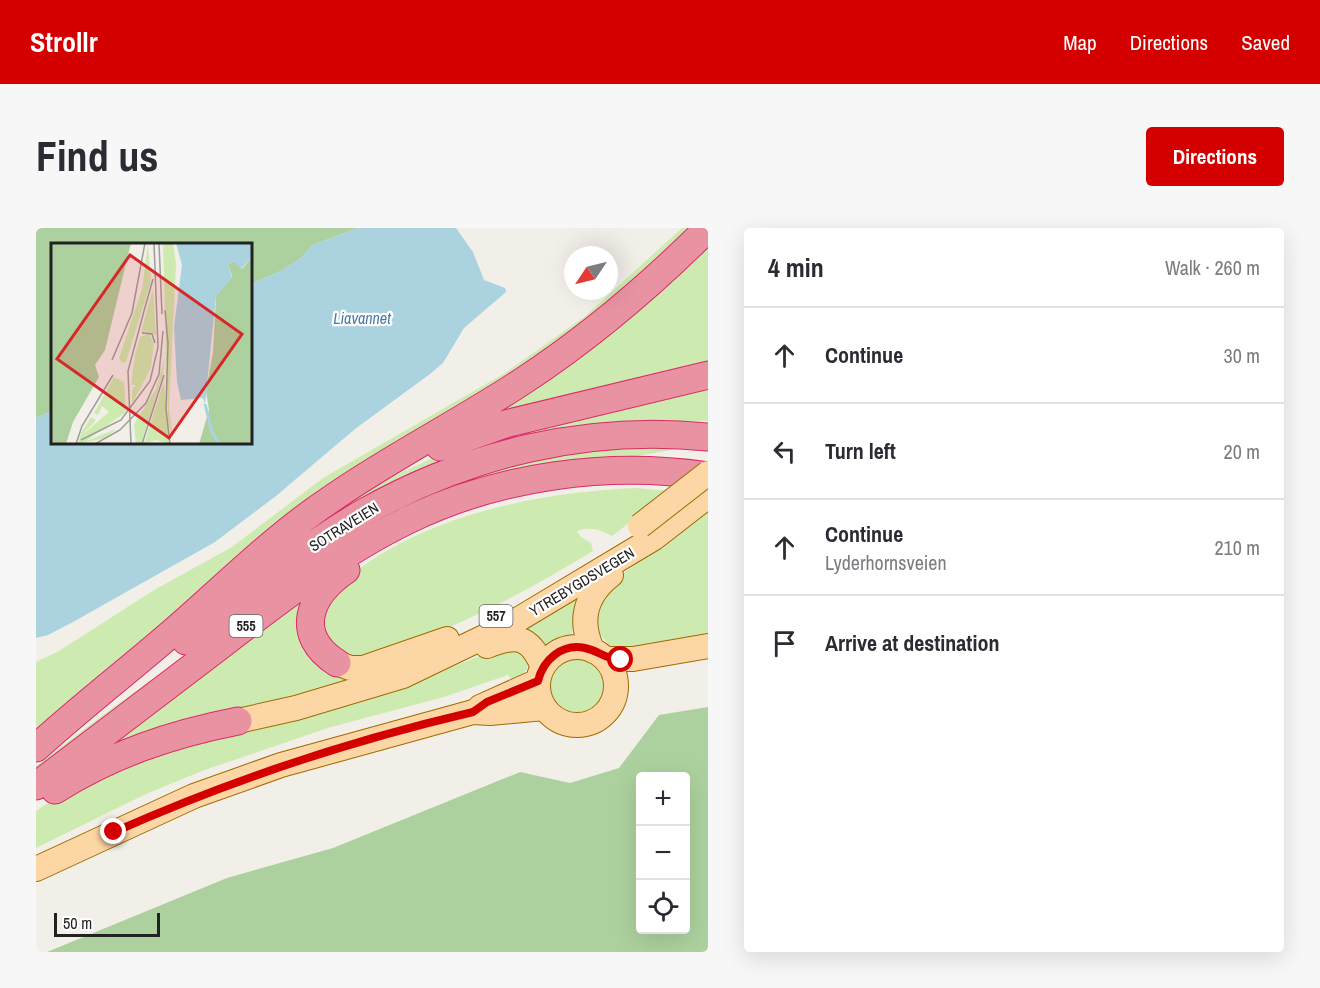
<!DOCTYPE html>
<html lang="en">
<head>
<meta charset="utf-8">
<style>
	body { margin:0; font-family:"Archivo Narrow",sans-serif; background:#f7f7f7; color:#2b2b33 }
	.controls { position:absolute; right:18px; bottom:18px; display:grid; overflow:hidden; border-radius:6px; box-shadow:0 6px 24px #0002 }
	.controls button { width:54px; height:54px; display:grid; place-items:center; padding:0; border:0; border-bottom:2px solid #e1e1e2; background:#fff; color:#2b2b33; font:30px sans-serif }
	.compass { position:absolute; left:528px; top:18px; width:54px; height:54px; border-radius:50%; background:#fff; box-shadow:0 6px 24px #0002; rotate:235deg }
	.scale { position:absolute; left:18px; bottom:15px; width:106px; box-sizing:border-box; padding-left:6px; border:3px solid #222; border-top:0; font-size:16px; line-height:21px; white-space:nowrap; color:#222; -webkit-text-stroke:4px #fff; paint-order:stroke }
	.stop { position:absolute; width:18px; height:18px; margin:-14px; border:4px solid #d40000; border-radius:50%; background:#fff }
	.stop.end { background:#d40000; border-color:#fff; box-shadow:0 2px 6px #0008 }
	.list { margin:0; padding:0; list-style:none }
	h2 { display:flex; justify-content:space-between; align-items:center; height:78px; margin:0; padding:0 24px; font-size:26px }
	h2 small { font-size:20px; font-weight:400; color:#7c7c81 }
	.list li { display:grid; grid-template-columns:39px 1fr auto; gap:18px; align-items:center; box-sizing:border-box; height:96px; padding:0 24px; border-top:2px solid #e1e1e2 }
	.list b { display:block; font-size:22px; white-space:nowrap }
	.list p { margin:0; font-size:20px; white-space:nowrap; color:#7c7c81 }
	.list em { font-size:20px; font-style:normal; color:#7c7c81 }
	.icon { flex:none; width:33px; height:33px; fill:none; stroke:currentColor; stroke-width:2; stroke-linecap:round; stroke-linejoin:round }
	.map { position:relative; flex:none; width:672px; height:724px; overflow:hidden; border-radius:6px }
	header { display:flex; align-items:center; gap:36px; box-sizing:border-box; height:84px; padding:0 30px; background:#d40000; color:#fff }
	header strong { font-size:28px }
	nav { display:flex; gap:33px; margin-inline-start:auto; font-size:21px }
	.intro { display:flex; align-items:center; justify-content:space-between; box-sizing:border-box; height:144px; padding:0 36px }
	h1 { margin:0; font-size:42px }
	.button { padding:15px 27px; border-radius:6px; background:#d40000; color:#fff; font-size:21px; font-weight:700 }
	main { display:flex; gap:36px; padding:0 36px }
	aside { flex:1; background:#fff; border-radius:6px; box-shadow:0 6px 24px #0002 }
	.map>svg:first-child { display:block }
	.grass { fill:#cdebb0 }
	.forest { fill:#add19e; fill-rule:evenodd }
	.water { fill:#aad3df }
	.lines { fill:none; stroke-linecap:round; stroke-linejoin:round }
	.major-casing { stroke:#a06b00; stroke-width:26 }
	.highway-casing { stroke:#dc2a67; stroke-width:29 }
	.major { stroke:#fcd6a4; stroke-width:24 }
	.highway { stroke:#e892a2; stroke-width:27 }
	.major-bridge-casing { stroke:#a06b00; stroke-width:26; stroke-linecap:butt }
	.major-bridge { stroke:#fcd6a4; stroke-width:24 }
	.route { stroke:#d40000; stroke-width:8 }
	.labels { text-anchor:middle; stroke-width:4.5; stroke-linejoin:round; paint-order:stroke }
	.shield { fill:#fff; stroke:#646464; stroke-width:1.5 }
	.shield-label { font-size:14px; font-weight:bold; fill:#222 }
	.street-label { font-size:15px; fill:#222; stroke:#fff }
	.water-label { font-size:16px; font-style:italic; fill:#4a7aab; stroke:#fff }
	.inset-river { fill:none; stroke:#aad3df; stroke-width:3 }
	.inset-road { fill:none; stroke:#9f9d99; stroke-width:1.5 }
	.view { fill:#d62828; fill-opacity:0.15; stroke:#d62828; stroke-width:3 }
	.inset-edge { fill:none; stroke:#222; stroke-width:3 }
</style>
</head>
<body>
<header>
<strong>Strollr</strong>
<nav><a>Map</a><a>Directions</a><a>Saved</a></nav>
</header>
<div class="intro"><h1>Find us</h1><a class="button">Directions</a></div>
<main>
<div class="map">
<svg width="672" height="724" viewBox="0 0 672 724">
	<rect width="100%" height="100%" fill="#f2efe9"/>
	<path class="grass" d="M646,0H660L597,60L0,500V434L23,423L118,362L196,319L287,250L469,145L548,89Z
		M672,10V138L439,196Z
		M672,154V193L563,195L501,204L413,231L337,264L239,328L325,263L416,221Z
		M607,216L640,221L597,229L544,231L485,242L271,333L379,268L483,231Z
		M600,260L635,263L576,308C564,302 555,298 541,303L545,309L555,315L557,323C481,369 411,406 326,430C297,428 295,415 282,392C291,379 299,360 311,350C388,287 503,264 600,260Z
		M672,282V405L600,421L575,420L558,398L560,375L577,353Z
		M545,366L535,408L511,418L498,406L484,400Z
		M267,371L265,386L322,452L188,484L68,520Z
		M185,406L0,544V538C60,492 120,446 185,406Z
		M466,419H481L492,432L491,441L478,456L472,447L408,469L295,499L166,543L110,566L0,620V583L21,569L103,527L348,466Z
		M512 458a29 29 0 1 1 58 0a29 29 0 1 1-58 0Z"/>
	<path class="forest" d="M0,0H322L277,17L265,30L247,42L215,56L214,16H16V183L0,190Z
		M672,479V724H11L191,650L297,620L484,544L534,555L583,540L623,487ZM604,548H650V702H604Z"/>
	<path class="water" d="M322,0H420L437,24L448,52L469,60L470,64L428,100L407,135L394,146L319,201L240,268L179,314L37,394L12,407L0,410V190L16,183V214H214L215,56L247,42L265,30L277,17Z"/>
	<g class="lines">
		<defs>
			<path id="major" d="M451,418C481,406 494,408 507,439
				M502 458a39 39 0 1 1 78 0a39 39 0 1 1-78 0Z
				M557,423C542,393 549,367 575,347
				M569,431H597L672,418
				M301,435L314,440H327L411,411
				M444,479L502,453
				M202,493L260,480L367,448L473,397L618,310L672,268
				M0,641L158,568L245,537L437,484L454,485L508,480"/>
			<path id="highway" d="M404,219L469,196L672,147
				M150,413C208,369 264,322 327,285C433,225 551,197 672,209
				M301,435C257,407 273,367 310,342
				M0,520C45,479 92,443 138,403C191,357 239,308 298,269C359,227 425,194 487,153C554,109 616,56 672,0
				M0,558C60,512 120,467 180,421C241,374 302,326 372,292C462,248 572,233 672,248
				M19,562C76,526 136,506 202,493"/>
		</defs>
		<use href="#major" class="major-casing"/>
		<use href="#highway" class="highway-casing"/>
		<use href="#major" class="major"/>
		<use href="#highway" class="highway"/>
		<defs>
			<path id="major-bridge" d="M604,298L672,245"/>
		</defs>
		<use href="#major-bridge" class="major-bridge-casing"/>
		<use href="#major-bridge" class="major-bridge"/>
	</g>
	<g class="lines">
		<path class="route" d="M78,604C195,552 313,513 437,484L451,474L502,453C507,432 526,415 549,420C564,423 566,430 585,432"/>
	</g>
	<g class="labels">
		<g class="shield">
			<rect x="443.5" y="377" width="33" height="22" rx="4.5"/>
			<rect x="193.5" y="387" width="33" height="22" rx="4.5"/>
		</g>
		<g class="shield-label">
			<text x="460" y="393">557</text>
			<text x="210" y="403">555</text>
		</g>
		<g class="street-label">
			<text transform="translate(308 299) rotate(-32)" y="5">SOTRAVEIEN</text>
			<text transform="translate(546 354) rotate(-31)" y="5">YTREBYGDSVEGEN</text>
		</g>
		<g class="water-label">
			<text x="326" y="96">Liavannet</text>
		</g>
	</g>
	<g transform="translate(15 15)">
		<rect width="201" height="201" fill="#f2efe9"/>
		<path d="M97,0L100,38L75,119L71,120L68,115L91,46ZM112,0H122L125,21L118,166L123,201L117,177ZM102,45L105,92L90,89ZM98,91L103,100L100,125L81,161V147L85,142H80L84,112L89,94ZM114,114L112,131L90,201H85L83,181L105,146ZM63,134L73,139L75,169L35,198L65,186L54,195L27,201L30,190L40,174L45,177L31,192L58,169L51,163L47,172L43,170ZM113,138L118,201L105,197L93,201Z" fill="#cdebb0"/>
		<path d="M0,0H80L54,107L44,122L48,134L22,179L15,201H0ZM201,14V201H148L158,167L155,148L162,109L165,53L181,33L177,21L182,18L191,26Z" fill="#add19e"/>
		<path d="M125,0H201V14L190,26L182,18L177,21L181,35L165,53L154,161L152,155L130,157L126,139L123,84L131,22Z" fill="#aad3df"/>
		<path class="inset-river" d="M154,161L161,189L168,201"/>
		<path class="inset-road" d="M108,0L111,71M114,67L117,100L115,166L119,201M93,68L102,36M91,90L101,91L104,100M61,117L81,70L94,0M30,197L70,177L99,138L107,104L103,0M25,201L31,183L62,132M44,201L69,187L95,160L108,131L112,88M80,201L77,128L93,68M91,201L113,132"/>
		<path class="view" d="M79,12L191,91L118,195L6,116Z"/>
		<rect width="201" height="201" class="inset-edge"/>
	</g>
</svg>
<div class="controls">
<button>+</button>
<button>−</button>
<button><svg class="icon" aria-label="locate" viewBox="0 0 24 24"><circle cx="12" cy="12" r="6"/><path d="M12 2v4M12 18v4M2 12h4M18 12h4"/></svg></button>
</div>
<svg class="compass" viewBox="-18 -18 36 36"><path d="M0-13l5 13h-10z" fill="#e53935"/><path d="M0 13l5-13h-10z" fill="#7c7c81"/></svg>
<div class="scale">50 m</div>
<div class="stop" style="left:585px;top:432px"></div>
<div class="stop end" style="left:78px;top:604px"></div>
</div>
<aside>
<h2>4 min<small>Walk · 260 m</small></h2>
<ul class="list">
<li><svg class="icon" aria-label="ahead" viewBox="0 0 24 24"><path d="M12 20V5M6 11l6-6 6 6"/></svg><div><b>Continue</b></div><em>30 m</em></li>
<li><svg class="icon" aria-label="left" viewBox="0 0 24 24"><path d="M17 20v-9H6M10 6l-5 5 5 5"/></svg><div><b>Turn left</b></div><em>20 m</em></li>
<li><svg class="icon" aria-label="ahead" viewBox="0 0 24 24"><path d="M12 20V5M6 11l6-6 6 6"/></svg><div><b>Continue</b><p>Lyderhornsveien</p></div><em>210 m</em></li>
<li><svg class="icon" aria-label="arrive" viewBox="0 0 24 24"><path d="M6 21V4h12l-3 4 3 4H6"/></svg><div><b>Arrive at destination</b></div></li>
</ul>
</aside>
</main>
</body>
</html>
